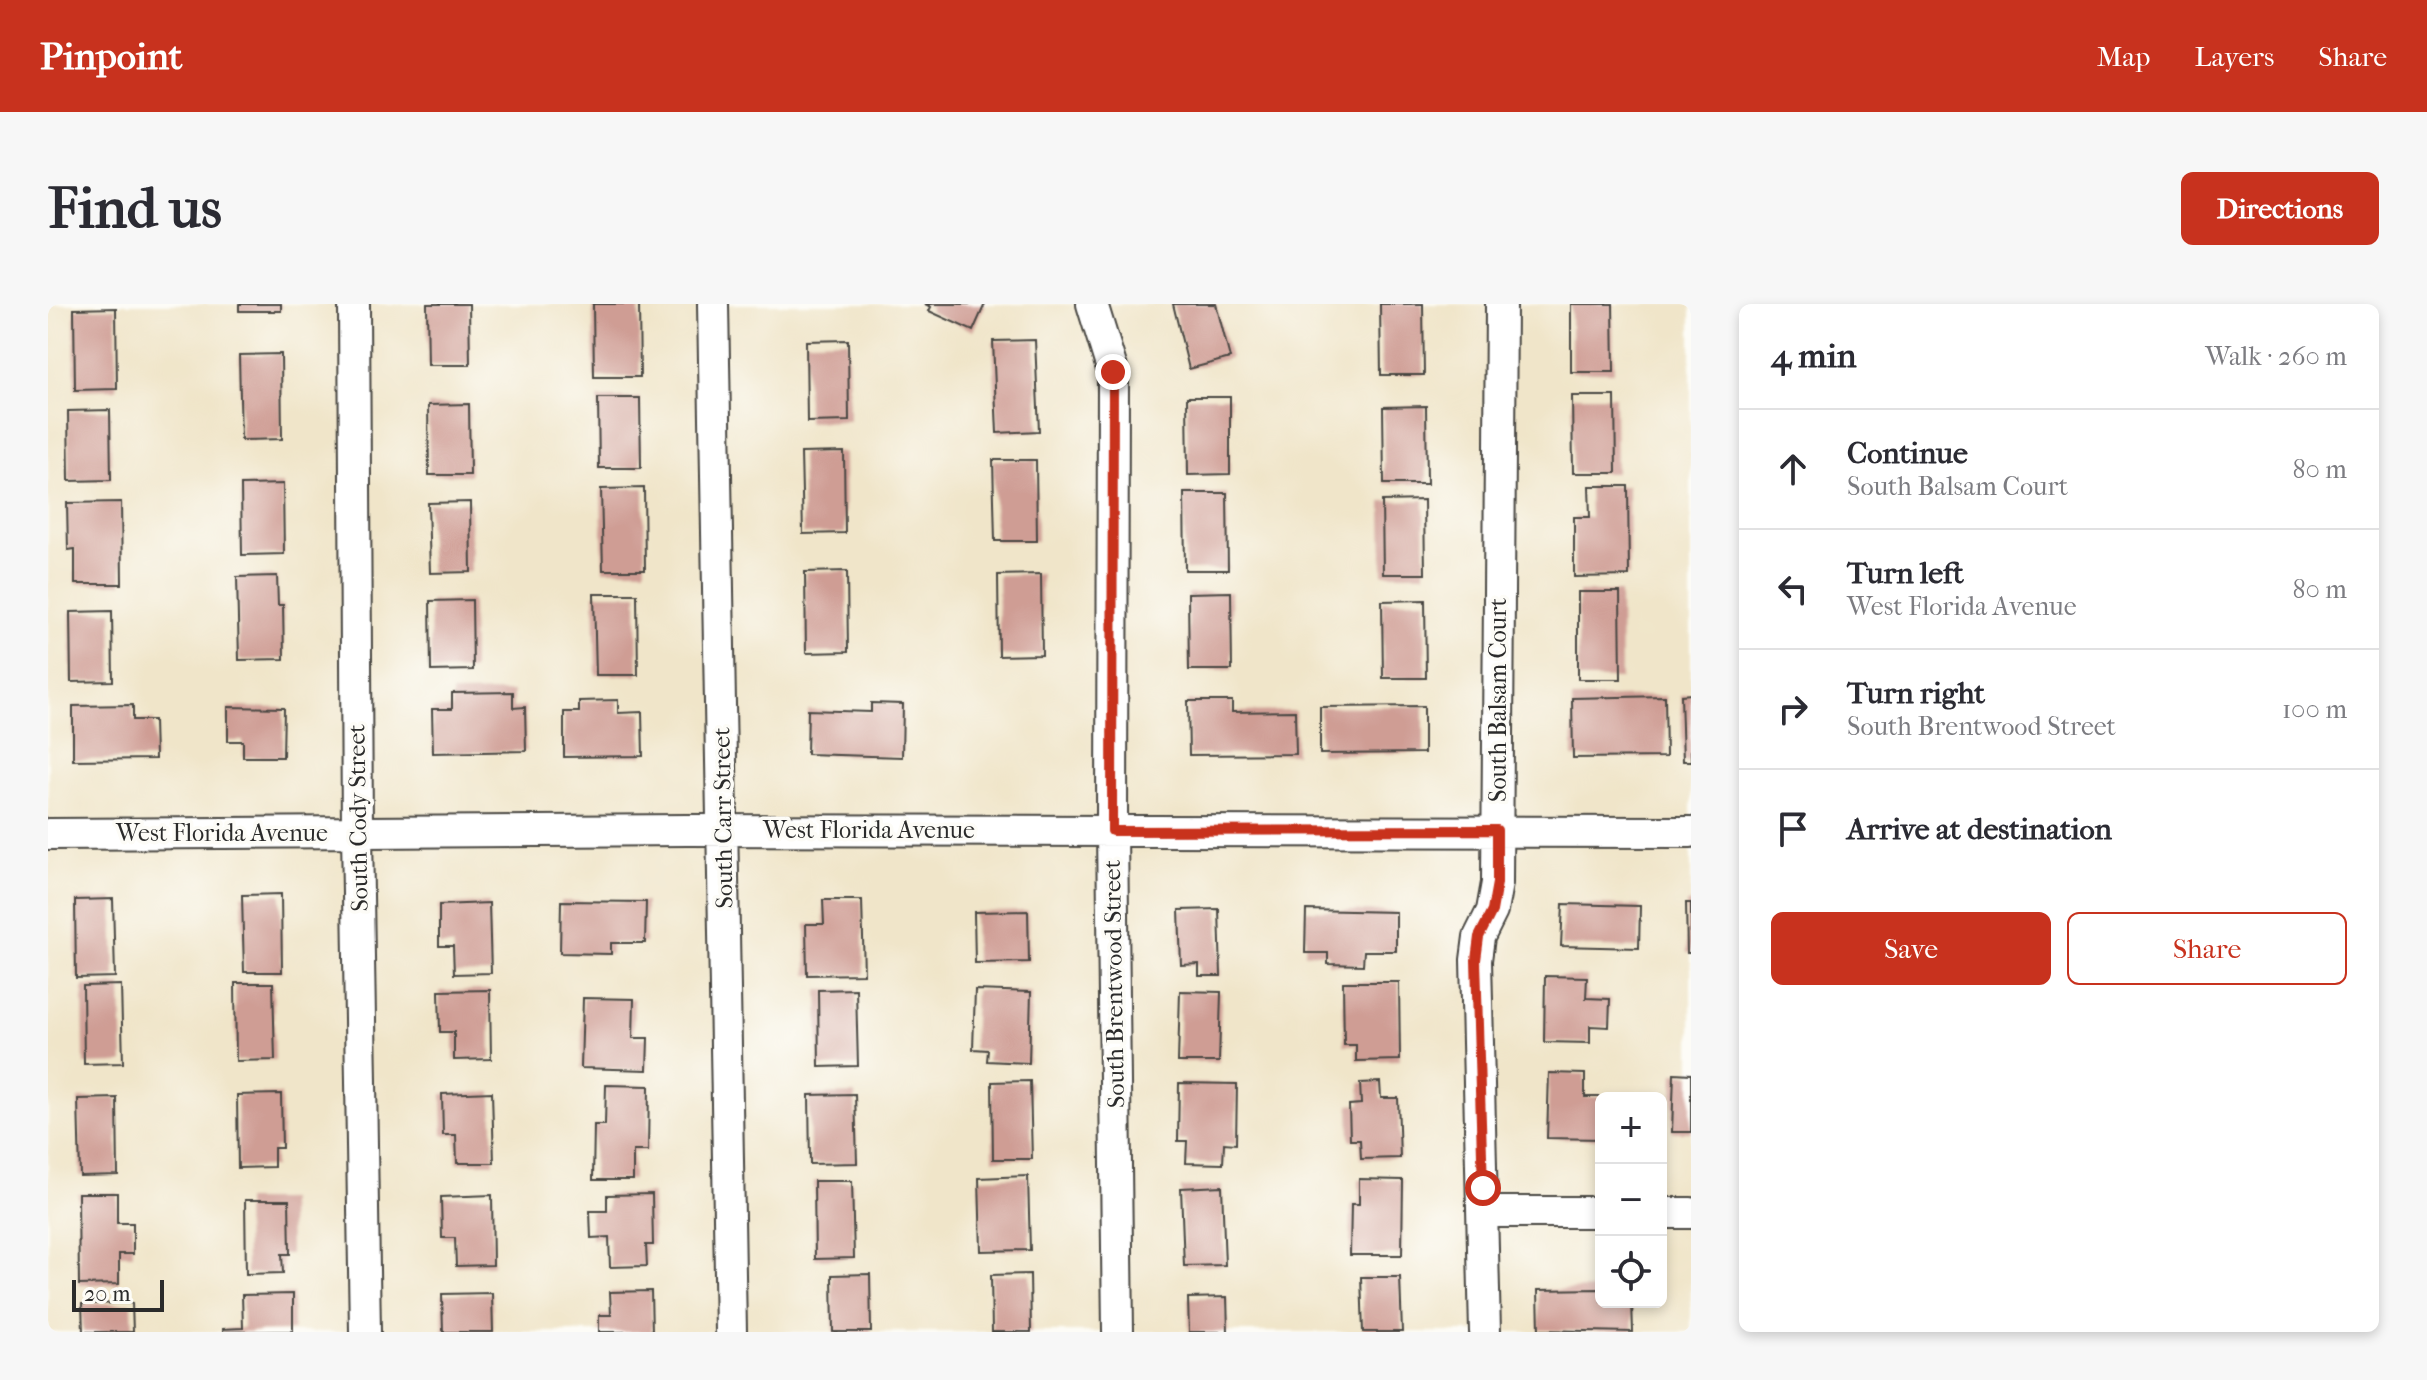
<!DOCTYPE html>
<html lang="en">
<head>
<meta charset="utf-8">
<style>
	body { margin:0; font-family:"IM FELL French Canon",serif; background:#f7f7f7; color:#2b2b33 }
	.controls { position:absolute; right:24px; bottom:24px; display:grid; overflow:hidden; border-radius:12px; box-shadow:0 4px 12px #0003 }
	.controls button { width:72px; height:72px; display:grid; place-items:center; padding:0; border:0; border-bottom:2px solid #e1e1e2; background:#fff; color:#2b2b33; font:40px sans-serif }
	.scale { position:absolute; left:24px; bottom:20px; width:92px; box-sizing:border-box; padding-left:8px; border:4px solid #2b2b2b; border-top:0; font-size:22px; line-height:28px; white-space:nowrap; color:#2b2b2b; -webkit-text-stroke:6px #fdfcf7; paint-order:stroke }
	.stop { position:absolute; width:24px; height:24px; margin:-18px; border:6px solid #c8321e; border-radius:50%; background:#fff }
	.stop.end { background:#c8321e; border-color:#fff; box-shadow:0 2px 8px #0008 }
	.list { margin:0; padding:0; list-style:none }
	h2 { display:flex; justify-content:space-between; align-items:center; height:104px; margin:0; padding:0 32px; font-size:34px }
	h2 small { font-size:26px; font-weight:400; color:#7c7c81 }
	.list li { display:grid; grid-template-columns:52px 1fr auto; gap:24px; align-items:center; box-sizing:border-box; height:120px; padding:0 32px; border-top:2px solid #e1e1e2 }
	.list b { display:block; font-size:30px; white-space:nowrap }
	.list p { margin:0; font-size:26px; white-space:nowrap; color:#7c7c81 }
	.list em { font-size:26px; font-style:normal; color:#7c7c81 }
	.actions { display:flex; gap:16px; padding:24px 32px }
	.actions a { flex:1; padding:18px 0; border:2px solid #c8321e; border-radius:12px; text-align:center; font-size:28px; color:#c8321e }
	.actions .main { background:#c8321e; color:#fff }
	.icon { flex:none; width:44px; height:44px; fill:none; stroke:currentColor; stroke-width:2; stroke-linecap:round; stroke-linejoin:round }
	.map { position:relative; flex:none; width:1643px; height:1028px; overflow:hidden; border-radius:12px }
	header { display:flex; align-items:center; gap:48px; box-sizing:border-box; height:112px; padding:0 40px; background:#c8321e; color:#fff }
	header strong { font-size:38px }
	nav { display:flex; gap:44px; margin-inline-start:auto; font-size:28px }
	.intro { display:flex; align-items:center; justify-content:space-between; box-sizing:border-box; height:192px; padding:0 48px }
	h1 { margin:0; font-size:56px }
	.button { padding:20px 36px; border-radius:12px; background:#c8321e; color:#fff; font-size:28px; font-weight:700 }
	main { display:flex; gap:48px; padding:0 48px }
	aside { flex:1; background:#fff; border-radius:12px; box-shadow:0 4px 12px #0003 }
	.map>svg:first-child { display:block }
	.building { fill:#cf9d94 }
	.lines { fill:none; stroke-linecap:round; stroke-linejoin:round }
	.minor-casing { stroke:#494743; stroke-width:34 }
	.minor { stroke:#fff; stroke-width:30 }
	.route { stroke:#c8321e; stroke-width:10 }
	.labels { text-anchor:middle; stroke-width:7; stroke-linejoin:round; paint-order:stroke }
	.street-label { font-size:24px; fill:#2b2b2b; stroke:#fdfcf7 }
</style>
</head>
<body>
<header>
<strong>Pinpoint</strong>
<nav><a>Map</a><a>Layers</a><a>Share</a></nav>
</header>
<div class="intro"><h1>Find us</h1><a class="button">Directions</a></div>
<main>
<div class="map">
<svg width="1643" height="1028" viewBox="0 0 1643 1028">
	<rect width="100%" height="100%" fill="#fdfcf7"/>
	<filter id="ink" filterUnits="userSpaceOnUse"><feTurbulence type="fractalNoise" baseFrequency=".0125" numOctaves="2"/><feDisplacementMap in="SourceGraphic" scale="16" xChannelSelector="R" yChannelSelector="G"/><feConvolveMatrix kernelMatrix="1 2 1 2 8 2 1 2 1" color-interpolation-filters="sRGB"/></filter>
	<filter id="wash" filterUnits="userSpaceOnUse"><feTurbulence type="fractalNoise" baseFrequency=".006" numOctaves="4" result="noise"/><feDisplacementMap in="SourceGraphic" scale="32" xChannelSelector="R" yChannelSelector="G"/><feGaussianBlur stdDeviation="1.8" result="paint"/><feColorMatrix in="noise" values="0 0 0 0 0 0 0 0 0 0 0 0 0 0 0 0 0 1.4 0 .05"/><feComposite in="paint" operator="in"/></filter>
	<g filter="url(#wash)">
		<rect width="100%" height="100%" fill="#f0e5c9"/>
		<g id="blocks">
			<path class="building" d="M191,0H233V7H191Z
				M379,0H421L422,61H380Z
				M545,0H591L592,73H546Z
				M877,0H937L925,27L881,7L883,3Z
				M1125,0H1168L1182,54L1141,65Z
				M1332,0H1375L1376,71H1333Z
				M1523,0H1565L1566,68H1523Z
				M68,4L69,85L27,86L26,5Z
				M800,36L801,117L759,118L758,37Z
				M987,36L991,127L949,129L945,37Z
				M233,50L234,135L193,136L191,51Z
				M1524,92H1567L1568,169H1525Z
				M1139,93H1182V170L1140,171Z
				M550,94H592L593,164H551Z
				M421,100L422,171H381L380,101Z
				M1378,102L1379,180H1336L1335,103Z
				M62,106L63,176L21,177L20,107Z
				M796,148L797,229L755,230L753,149Z
				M945,156H988L989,237H947Z
				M235,180L236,250L194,251L193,181Z
				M1541,182H1580L1581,272L1526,273V213H1542Z
				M596,184L597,266H555L553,185Z
				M1136,189H1179L1180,266H1137Z
				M1376,196L1377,270H1335L1334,197Z
				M73,198L74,280H27V245L20,246L19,199Z
				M422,198L423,268L382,269L380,199Z
				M799,267L800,348L758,349L757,268Z
				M993,270L994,351L951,352L950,271Z
				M229,272L230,301H235L236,355L191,356L189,273Z
				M1183,288L1184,366H1141L1140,289Z
				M1530,288H1572L1573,375H1530Z
				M546,290H589L590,371H548Z
				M424,296L425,366L383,367L382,297Z
				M1377,296L1378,374H1335L1334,297Z
				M64,307L65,377L23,378L22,308Z
				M465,388V404L477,403L478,447L385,449L384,405H404V389Z
				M1643,390V457H1635L1633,391Z
				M1617,392L1618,453L1525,454L1524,394Z
				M570,396V409L594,408L595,452L516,453V408H531V397Z
				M1140,397H1184V408L1247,407L1248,450L1141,451Z
				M823,399L855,400L854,453L759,450L760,406L823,408Z
				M85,401V416H106L107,455L25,456V402Z
				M1376,402V449L1272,450V403Z
				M180,403L236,404L235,453H195V437H180Z
				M233,590L234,668H196L194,591Z
				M65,595L67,673L28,674L27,596Z
				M775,596H814L816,670L759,671L758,620H776Z
				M513,597L598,598L597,639H563V650L512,649Z
				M441,599L443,669L406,670L405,642H391V601Z
				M1638,599H1643V649H1639Z
				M1515,600L1592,602L1591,644L1513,642Z
				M1171,605L1173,672H1151V660L1133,661L1131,606Z
				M1258,606L1348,608V647H1316L1315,661L1280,660V649H1257Z
				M980,607L981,658L927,659L926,608Z
				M1497,672L1539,673L1538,694L1562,695L1561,723L1542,722V739L1496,738Z
				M1295,678H1351L1352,756L1308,757V741H1296Z
				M187,679H225L227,756L188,757Z
				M73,681L75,759L36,760L35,682Z
				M808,685L810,762L771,763L770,686Z
				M442,686L443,755L406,756V728H392L391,687Z
				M927,686L983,688L981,759L939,757L940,746L925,745Z
				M1132,687L1173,688L1171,758H1130Z
				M535,694L586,695L585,734H600L599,766L533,764Z
				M1501,769L1537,770V793H1553V835L1499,834Z
				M1626,769L1643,770V828H1624Z
				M982,777L984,855H945L944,778Z
				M1332,778L1333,794H1350L1352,854L1313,855L1312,836H1302L1301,801L1313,800L1312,779Z
				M1131,779L1189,780L1188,840L1176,839L1175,860L1138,859L1139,837H1130Z
				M558,781L601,782L600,847H585V876H545L546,821H557Z
				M444,788L446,859H409L408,831H395L394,790Z
				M233,790L234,844H226V863L190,864L189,791Z
				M807,790L809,859L762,860L761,791Z
				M69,794L70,871L32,872L30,795Z
				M980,872L982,946L933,947L931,874Z
				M1311,875L1355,876L1354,951H1302L1303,900H1311Z
				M766,877H804L806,954L767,955Z
				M1174,882L1177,961L1136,962L1133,884Z
				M30,889H69V919H85V950H71V980L31,981Z
				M604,890L605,941H598L599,962L562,963L561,933L543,934L542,907H559V891Z
				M444,891L445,961L408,962L407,934H394L393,893Z
				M197,896H241L242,950H234L235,969L198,970Z
				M822,970L823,1028H785L784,971Z
				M982,970L983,1028H944L943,971Z
				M1313,973H1352L1354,1028H1315Z
				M1553,985V998H1584L1585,1028L1491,1026L1490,986Z
				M603,987L604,1028H551V1011H563L562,988Z
				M444,989L445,1028H395L394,990Z
				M245,990V1027L175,1028V1025L195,1024L194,991Z
				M1179,993L1180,1028H1141L1140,994Z
				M84,999L85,1028H35L34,1000Z"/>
		</g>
	</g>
	<g filter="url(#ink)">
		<use href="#blocks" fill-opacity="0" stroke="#494743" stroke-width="2"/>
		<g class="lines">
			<defs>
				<path id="minor" d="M306,0L309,528L317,1028
					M665,0L683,1028
					M1044,0L1065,68L1064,527L1070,1028
					M0,530L640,526L1643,528
					M1435,908H1553
					M1613,909H1643
					M1437,1028L1428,656L1431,633L1444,607L1449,579L1453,0"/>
			</defs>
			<use href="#minor" class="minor-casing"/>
			<use href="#minor" class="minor"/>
		</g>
	</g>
	<g class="lines" filter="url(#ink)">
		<path class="route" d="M1065,68L1064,527L1449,526V579L1444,607L1431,633L1428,656L1435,884"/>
	</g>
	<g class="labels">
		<g class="street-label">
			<text transform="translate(1450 396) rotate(-90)" y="8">South Balsam Court</text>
			<text transform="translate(310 514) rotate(-91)" y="8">South Cody Street</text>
			<text transform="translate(675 514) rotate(-91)" y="8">South Carr Street</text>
			<text x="821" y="534">West Florida Avenue</text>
			<text x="174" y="537">West Florida Avenue</text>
			<text transform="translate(1066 680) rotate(-91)" y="8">South Brentwood Street</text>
		</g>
	</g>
</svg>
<div class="controls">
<button>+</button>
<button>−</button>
<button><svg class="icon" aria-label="locate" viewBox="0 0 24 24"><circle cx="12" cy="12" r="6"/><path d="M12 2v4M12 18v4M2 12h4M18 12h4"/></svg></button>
</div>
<div class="scale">20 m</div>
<div class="stop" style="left:1435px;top:884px"></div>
<div class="stop end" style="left:1065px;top:68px"></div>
</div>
<aside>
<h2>4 min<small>Walk · 260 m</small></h2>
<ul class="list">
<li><svg class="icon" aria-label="ahead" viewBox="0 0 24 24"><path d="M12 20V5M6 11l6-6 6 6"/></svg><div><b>Continue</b><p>South Balsam Court</p></div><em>80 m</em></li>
<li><svg class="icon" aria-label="left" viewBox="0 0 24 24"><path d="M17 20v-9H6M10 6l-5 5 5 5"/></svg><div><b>Turn left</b><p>West Florida Avenue</p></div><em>80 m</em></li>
<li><svg class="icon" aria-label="right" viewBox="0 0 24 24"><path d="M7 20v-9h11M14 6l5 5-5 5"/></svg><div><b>Turn right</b><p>South Brentwood Street</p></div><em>100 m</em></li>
<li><svg class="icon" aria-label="arrive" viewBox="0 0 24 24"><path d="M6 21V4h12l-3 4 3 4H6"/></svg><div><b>Arrive at destination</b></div></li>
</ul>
<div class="actions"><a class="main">Save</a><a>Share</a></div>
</aside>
</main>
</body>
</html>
